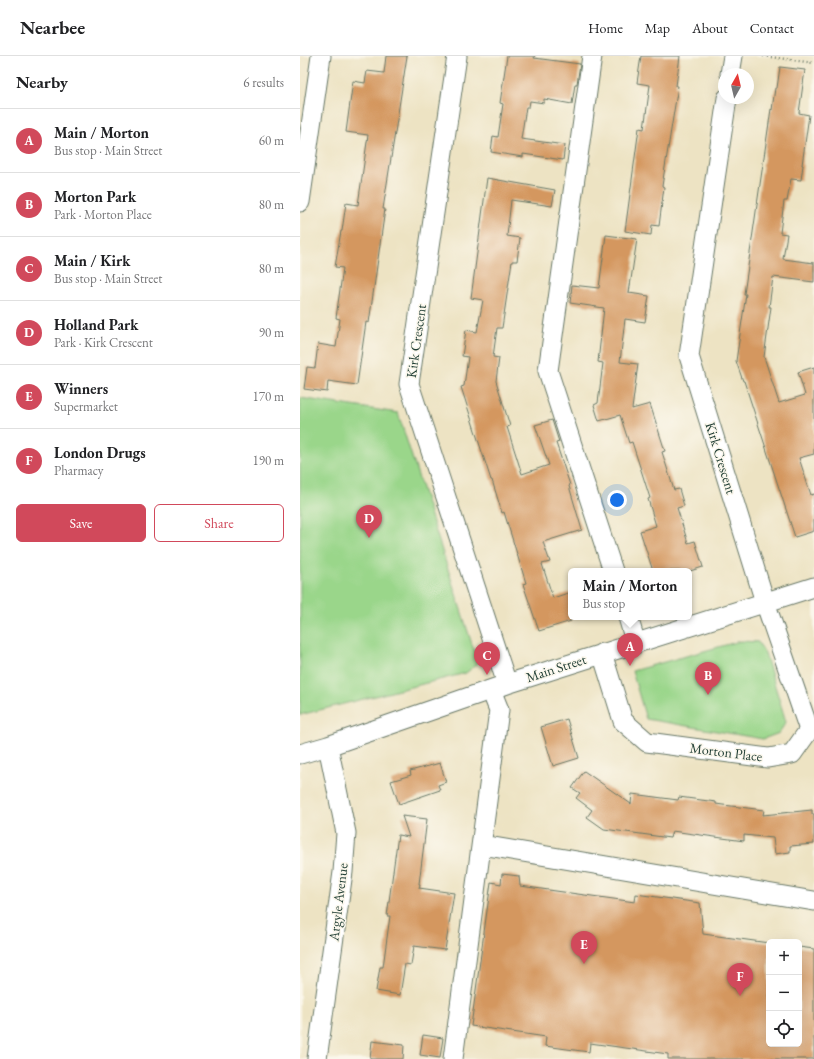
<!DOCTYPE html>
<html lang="en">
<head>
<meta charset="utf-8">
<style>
	body { margin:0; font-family:"EB Garamond",serif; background:#f2f2f2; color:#202124 }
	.controls { position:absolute; right:12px; bottom:12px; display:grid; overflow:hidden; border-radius:6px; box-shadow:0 4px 16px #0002 }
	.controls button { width:36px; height:36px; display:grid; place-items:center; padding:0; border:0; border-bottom:1px solid #e0e0e0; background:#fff; color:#202124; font:20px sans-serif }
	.compass { position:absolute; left:418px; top:12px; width:36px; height:36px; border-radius:50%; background:#fff; box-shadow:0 4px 16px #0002; rotate:8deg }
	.you { position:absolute; left:317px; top:444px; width:14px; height:14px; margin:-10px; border:3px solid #fff; border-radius:50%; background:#1a73e8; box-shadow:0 0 0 6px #1a73e833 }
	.badge { display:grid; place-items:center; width:26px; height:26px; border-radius:50%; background:#d1495b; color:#fff; font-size:13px; font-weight:700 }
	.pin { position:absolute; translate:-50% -33px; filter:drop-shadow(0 1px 2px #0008) }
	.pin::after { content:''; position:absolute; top:21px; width:14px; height:12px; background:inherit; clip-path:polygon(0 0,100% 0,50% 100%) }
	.popup { position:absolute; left:268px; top:512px; width:124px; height:52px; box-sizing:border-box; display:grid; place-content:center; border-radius:6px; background:#fff; filter:drop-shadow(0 1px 3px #0005); font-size:13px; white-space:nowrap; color:#757577 }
	.popup b { font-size:15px; color:#202124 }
	.popup::after { content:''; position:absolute; left:50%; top:100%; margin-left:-8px; border:8px solid transparent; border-top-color:#fff }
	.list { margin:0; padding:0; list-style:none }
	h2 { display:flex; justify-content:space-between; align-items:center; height:52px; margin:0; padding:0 16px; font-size:17px }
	h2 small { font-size:13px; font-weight:400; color:#757577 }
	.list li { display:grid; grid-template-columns:26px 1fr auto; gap:12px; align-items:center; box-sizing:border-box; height:64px; padding:0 16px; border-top:1px solid #e0e0e0 }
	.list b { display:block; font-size:15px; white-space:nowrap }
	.list p { margin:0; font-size:13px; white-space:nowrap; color:#757577 }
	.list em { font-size:13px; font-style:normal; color:#757577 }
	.actions { display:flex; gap:8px; padding:12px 16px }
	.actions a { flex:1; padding:9px 0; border:1px solid #d1495b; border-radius:6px; text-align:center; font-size:14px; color:#d1495b }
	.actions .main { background:#d1495b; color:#fff }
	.icon { flex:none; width:22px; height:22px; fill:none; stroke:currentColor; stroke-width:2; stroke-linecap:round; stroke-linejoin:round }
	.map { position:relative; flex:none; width:514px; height:1003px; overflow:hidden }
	header { display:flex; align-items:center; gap:24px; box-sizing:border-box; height:56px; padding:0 20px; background:#fff; border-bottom:1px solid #e0e0e0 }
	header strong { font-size:19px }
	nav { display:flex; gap:22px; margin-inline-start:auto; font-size:14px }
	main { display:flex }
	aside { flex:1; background:#fff }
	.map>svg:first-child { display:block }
	.green { fill:#9ad68a; stroke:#5c8a5f }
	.building { fill:#d4975e }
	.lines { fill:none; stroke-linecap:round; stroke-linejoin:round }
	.minor-casing { stroke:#677766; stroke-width:21 }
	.path { stroke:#677766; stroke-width:2.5; stroke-dasharray:1 3; stroke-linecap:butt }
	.minor { stroke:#fff; stroke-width:19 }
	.labels { text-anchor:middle; stroke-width:3; stroke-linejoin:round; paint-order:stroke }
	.street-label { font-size:14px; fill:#1f3d34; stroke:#fbf7ec }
</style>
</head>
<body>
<header>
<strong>Nearbee</strong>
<nav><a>Home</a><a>Map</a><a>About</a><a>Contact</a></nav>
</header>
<main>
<aside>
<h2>Nearby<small>6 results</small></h2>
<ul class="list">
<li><span class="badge">A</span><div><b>Main / Morton</b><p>Bus stop · Main Street</p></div><em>60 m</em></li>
<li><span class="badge">B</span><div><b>Morton Park</b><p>Park · Morton Place</p></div><em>80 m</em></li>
<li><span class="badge">C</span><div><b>Main / Kirk</b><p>Bus stop · Main Street</p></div><em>80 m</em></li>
<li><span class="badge">D</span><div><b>Holland Park</b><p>Park · Kirk Crescent</p></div><em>90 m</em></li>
<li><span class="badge">E</span><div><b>Winners</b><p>Supermarket</p></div><em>170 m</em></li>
<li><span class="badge">F</span><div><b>London Drugs</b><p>Pharmacy</p></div><em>190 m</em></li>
</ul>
<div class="actions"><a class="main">Save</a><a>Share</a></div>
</aside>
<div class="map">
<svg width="514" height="1003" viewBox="0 0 514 1003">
	<rect width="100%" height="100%" fill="#fbf7ec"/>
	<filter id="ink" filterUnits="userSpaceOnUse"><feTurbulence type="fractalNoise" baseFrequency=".025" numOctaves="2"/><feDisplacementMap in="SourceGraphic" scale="8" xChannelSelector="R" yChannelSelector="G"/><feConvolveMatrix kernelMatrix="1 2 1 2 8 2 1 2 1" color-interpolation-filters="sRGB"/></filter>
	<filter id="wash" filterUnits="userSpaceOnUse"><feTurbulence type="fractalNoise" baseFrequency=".012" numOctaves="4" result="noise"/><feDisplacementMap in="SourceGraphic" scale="16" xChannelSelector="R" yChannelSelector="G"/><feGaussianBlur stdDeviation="0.9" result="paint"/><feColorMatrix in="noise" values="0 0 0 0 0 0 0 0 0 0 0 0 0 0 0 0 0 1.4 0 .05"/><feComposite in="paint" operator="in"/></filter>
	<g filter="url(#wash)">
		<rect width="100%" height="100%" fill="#ede3c3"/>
		<path class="green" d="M0,342L98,357L178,607L166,617L0,659Z
			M440,585L458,586L465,597L486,666L479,677L463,683L346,663L332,615Z"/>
		<g id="blocks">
			<path class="building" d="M86,0H107L83,153H85L69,267L66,266L57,329L28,325L27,336L4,333L7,311L15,312L18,288L36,291L40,263L36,262L43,212L35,211L41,175H42L46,147L58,149L68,79L46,76L53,25L65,27L67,15L84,17Z
				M207,0H235L234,2L280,8L277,28H275L272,48L244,43V47L230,45L229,51H226L221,83L265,89L263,104L223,98V101L191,96L193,80L198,81L203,48L200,47Z
				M341,0H380L376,30H378L362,130L364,131L359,170L352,169L351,179L325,175L339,72L344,73L350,29L337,27Z
				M480,11L505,14L499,57L509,59L502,109H503L501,124L491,123L487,145H484L480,177L487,178L483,203L514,207V226L473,221L469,251H471L464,301L479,347L505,339L498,316L514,311V398L499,402L511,439L514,438V475L495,481L444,325H443L436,305L446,238H444L471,53L472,54L475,32H477Z
				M187,122L255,134L252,150L211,144L207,180L220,182L217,205H212L202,272H197L193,301L199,302L196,325L210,370L207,371L222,418L249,409L235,369L252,364L259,386L256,387L270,429L269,430L282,474L243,486L250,506L242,508L253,542L271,536V565L239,575L223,528L226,527L204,456L202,457L192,424H191L161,331L164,330L168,301L162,300L166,274L177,276L183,244L171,242Z
				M306,179L337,183L329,237L349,240L345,266L325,263L320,306L338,308L332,353L350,348L365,395L362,396L374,434L379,433L384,450L377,452L388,487L395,485L403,511L390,515H353L340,475L356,470L348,443L350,442L332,386L329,387L320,359L299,365L294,349L298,347L303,307L298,306L304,252L270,247L272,229L299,232Z
				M267,663L279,702L253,710L241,671Z
				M140,707L146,726L138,729L140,734L99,748L91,725L111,719L110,715Z
				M284,715L331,748L332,738L378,744L379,741L416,746V748L423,749L464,754L463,759L512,754V758H514V788L490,790V796L475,798L473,782L444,779V785L372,775L370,782L304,773L287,761L292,754L276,742L280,737L272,732Z
				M102,760L127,763L119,828H120L119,832L154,837L145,894L114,890L111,909L105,908L100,939L76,935L80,911H83L90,860H87L98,779L109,781Z
				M202,818L219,820L220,830L335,846L336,838L400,847L403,878L469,887V988H499V891L514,893V1003H368V998L290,987L289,996L245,990L246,981L171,970L191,826L201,828Z
				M123,979L143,982L140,1002L120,999Z
				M72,985L104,989L103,1003H70Z"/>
		</g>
	</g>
	<g filter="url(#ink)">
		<use href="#blocks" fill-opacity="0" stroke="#677766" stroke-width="1"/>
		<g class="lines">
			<defs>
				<path id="minor" d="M157,0L109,328L207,628
					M292,0L248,315L313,515
					M430,18L433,0
					M0,146L21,0
					M328,561L336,588
					M302,597L323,665L347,686L468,702L492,698L509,674L465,546L389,300L427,42
					M0,698L28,690L207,628L514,531
					M182,789L514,845
					M17,1003L43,816L46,777L28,690
					M153,1003L199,654L191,634"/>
			</defs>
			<use href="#minor" class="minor-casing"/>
			<path class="path" d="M463,0L514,7"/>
			<use href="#minor" class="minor"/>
		</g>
	</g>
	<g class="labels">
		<g class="street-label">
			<text transform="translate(116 285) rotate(-82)" y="5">Kirk Crescent</text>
			<text transform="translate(421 402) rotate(73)" y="5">Kirk Crescent</text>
			<text transform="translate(256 612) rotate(-18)" y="5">Main Street</text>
			<text transform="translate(426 696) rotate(7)" y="5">Morton Place</text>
			<text transform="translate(38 846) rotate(-83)" y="5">Argyle Avenue</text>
		</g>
	</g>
</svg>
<div class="controls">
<button>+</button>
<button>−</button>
<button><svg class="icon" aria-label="locate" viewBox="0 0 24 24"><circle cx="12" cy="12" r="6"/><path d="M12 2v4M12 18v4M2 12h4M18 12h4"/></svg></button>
</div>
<svg class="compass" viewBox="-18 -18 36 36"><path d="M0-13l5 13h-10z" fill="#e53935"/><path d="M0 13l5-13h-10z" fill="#757577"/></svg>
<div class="you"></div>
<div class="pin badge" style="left:330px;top:610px">A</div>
<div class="popup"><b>Main / Morton</b>Bus stop</div>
<div class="pin badge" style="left:408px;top:639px">B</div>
<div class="pin badge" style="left:187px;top:619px">C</div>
<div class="pin badge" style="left:69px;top:482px">D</div>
<div class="pin badge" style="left:284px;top:908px">E</div>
<div class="pin badge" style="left:440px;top:940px">F</div>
</div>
</main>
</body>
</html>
